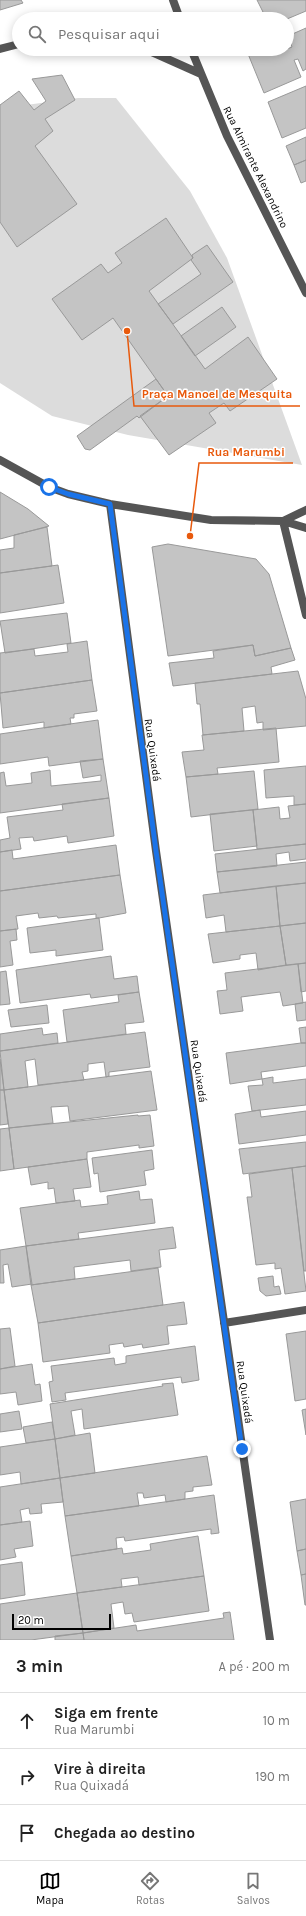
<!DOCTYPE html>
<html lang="pt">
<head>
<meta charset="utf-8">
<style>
	body { margin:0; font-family:Karla,sans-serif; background:#f6f6f6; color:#222 }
	.scale { position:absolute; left:12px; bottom:10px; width:99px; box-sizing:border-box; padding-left:4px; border:2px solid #000; border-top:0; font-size:11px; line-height:14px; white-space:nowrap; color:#000; -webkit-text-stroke:3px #fff; paint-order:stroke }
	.stop { position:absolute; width:12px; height:12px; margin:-9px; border:3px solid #1a73e8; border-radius:50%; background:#fff }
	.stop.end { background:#1a73e8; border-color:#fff; box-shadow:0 1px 4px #0008 }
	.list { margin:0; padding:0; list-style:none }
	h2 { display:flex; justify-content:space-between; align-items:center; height:52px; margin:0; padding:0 16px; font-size:17px }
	h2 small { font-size:13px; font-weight:400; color:#767676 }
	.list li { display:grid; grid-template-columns:26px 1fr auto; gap:12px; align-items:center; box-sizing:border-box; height:56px; padding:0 16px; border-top:1px solid #e0e0e0 }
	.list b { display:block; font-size:15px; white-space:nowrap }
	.list p { margin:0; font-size:13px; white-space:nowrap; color:#767676 }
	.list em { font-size:13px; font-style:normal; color:#767676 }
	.icon { flex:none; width:22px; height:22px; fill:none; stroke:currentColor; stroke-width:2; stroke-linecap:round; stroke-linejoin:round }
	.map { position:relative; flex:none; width:306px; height:1640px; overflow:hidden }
	.search { position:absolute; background:#fff; box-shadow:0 2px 10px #0003; left:12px; right:12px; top:12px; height:44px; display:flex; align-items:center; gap:10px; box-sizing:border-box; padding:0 14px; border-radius:22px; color:#767676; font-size:15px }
	.sheet { height:220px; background:#fff }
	nav { display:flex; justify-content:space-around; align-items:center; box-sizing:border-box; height:56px; border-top:1px solid #e0e0e0; background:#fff; font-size:11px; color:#767676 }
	nav a { display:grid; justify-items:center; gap:2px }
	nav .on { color:#000 }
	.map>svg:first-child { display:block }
	.green { fill:#dcdcdc }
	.building { fill:#c4c4c4; stroke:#999 }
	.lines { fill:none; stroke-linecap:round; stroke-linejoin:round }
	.street { stroke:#555; stroke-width:8 }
	.route { stroke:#1a73e8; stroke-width:5 }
	.labels { text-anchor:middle; stroke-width:3; stroke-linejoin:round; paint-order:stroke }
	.street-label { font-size:11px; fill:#000; stroke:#fff }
	.leader { fill:none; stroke:#e8590c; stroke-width:1.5 }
	.callout-dot { fill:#e8590c; stroke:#fff; stroke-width:1.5 }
	.callout-label { font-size:12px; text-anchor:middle; font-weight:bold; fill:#e8590c; stroke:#fff; stroke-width:3; stroke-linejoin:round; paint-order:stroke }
</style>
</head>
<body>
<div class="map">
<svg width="306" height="1640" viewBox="0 0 306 1640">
	<rect width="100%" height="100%" fill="#fff"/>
	<path class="green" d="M78,98H116L190,191L227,258L302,465L128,435L52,416L0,383V115L26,105Z"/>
	<path class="building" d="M0,0H21L23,3L0,10Z
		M257,0H306V11L287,19H249L263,12Z
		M306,28V69L303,71L298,59L294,60L301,77L264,93L246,49H287L292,47L288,36Z
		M62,75L75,100L45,119L53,131L35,146L77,204L17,247L0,222V105L19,91L34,110L46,101L32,79Z
		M306,86V128L282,138L268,102Z
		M306,137V160L294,165L286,146Z
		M306,160V181L301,183L294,165Z
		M166,218L193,258L149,291L205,369L248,337L277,379L230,411L224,403L209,413L216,423L169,455L140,416L168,396L113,318L82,340L52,299L101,264L108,273L122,263L115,253Z
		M207,245L233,282L173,324L158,304L201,274L191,260L193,258L192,255Z
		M222,307L236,327L195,356L181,336Z
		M156,379L168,396L139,418L137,416L90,450L85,449L77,436Z
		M0,492L28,509L49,526L0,539Z
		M47,527L52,566L0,573V550L14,548V535Z
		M168,544L256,559L269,574L291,648L255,656L253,645L168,656L152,547Z
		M58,565L64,603L0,613V573Z
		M67,613L71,643L5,653L0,621Z
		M87,641L92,680L0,693V653L34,649L35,656L68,652L67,644Z
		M253,645L255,656L291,648L295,660L271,667L272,674L173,686L169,663L214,658L213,651Z
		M298,671L306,699V726L263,730V722L257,723L255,706L242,708L244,731L203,735L200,704H197L195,683Z
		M92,680L97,711L74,714V718H70L71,724L44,728V722L3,728L0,693Z
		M98,720L103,759L49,766L48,757L0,764V734Z
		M276,728L279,762L217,768L218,774L186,777L182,752L204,750L202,735Z
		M103,759L109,798L0,813V773L4,772L6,786L32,783L31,773L50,770L51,786L101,781V775L83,778L80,761Z
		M306,766V804L294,805V796L266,798L264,770Z
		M254,771L258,809L191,817L186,777Z
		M109,798L114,836L68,843L67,836L34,841L33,837L19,838L21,849L0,852V840L10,838L7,817L63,810L62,804Z
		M306,804V844L257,849L253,810L279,807L280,819L290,818L288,806Z
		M253,810L257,846L214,851L210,814Z
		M306,844V859L290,861L289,852L276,854L277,866L217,872L215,854Z
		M116,845L120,875L0,891V852L12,850L13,859Z
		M306,862V883L220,893L217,872Z
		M120,875L126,913L99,918H96V914L58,918L57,916L39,918L38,913L16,916L18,929L0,931V891Z
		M306,883V923L280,926L276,886Z
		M276,886L280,926L226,932L224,915L206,918L203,895Z
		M99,918L103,950L56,956V950L30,953L27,928Z
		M306,923V963L286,965L280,926Z
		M280,926L286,965L258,970L256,953L240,955V959L213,963L208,934Z
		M16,929L17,940L10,941L13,965L0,967V931Z
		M111,956L114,979L137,976L139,992L91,998L90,994L20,1003L16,970Z
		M306,963V991L301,992L298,964Z
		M298,964L303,1003L283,1006L280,992L241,997L243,1011L220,1014L217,991L227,990L225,973Z
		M6,971L10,1004L0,1005V972Z
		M139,992L144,1022L125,1024L126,1034L67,1042L63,1010L119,1002L118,995Z
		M306,1002V1020L297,1021L295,1004Z
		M47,1005L49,1023L11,1027L8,1010Z
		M306,1027V1043H301L299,1028Z
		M42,1028L43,1035L57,1033L58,1043L0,1051V1034Z
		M145,1032L150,1067L109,1072V1076L106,1077L104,1062L88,1064V1071L82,1072L84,1080L38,1085L35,1059L25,1061L28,1087L4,1090L0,1051Z
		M301,1043H306V1066L261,1072L262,1079L230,1084L226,1053Z
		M0,1059L4,1090H0Z
		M151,1071L157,1110L70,1121L68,1106L51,1107L53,1123L9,1128L4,1090Z
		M273,1077V1083L306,1079V1105L252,1111L248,1086L263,1085L262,1079Z
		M0,1090H4L8,1124L0,1125Z
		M260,1110L261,1117L306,1111V1135L239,1144L235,1114Z
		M138,1115V1116L150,1115L154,1146L139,1148V1145L87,1152V1159L14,1169L9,1128Z
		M9,1128L14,1169L0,1171V1129Z
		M306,1142V1166L243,1174L239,1149Z
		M152,1150L154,1169L144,1171L146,1185L100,1192L98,1173L94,1174L92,1158Z
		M87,1159L91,1187L73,1189L75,1201L56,1203L54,1188L48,1189V1182L31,1185L28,1167Z
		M306,1166V1271H304L292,1168Z
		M292,1168L306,1291L285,1294L281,1268L275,1269V1263L256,1265L247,1197H252L249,1174Z
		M139,1191L140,1200L152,1199L155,1223L78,1233L79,1239L26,1246L20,1208L80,1200L81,1207L108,1204L107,1196Z
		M173,1227L176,1248L159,1250L161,1267L131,1271L130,1260L74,1267L75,1279L31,1285L26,1246Z
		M26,1246L32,1284L12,1287L8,1264L3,1265L4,1283H0V1250Z
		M158,1268L163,1305L38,1323L31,1285Z
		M273,1276L274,1287L279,1286L281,1294L266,1296L260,1291L258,1278Z
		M184,1302L187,1324L167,1326L169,1344L143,1348L142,1344L124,1347L123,1343L109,1345L110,1353L43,1362L38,1323Z
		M10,1328L15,1366L0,1369V1329Z
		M306,1331V1399L295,1401L286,1334Z
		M195,1346L199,1380L182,1383L181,1377L65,1393L66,1400L52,1402L49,1382L53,1381L51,1366L114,1358L115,1365L126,1363V1356Z
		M32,1364L35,1385L40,1384L42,1401L18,1405L16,1392L0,1394V1369Z
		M173,1383L178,1415L84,1429L82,1409L71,1411L75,1435L55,1439L50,1404L163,1386L162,1384Z
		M306,1409V1435L302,1410Z
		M19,1411L22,1429L0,1432V1414Z
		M52,1422L55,1439L26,1443L23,1427Z
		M90,1433L95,1473L60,1478L55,1439Z
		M55,1439L60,1478L21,1484L20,1472L0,1475V1447Z
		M207,1456L212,1485L193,1487V1491L185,1492V1499L166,1502L165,1495L144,1498L143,1493H137L139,1506L65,1516L60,1478Z
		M60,1478L63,1502L41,1504L42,1513L30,1514L29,1508L20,1510L22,1522L0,1525V1487Z
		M214,1495L219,1533L211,1534V1529L125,1541L124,1537L116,1538L117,1549L71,1556L65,1516Z
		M306,1499V1549L297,1551L290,1502Z
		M30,1521L33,1546L14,1549L16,1557L0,1560V1525Z
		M198,1536L204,1576L139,1585L138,1577L121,1579L122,1587L77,1593L71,1556L122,1548L123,1554L151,1550L150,1544Z
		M306,1549V1574L301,1575L297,1551Z
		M22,1562L25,1595L0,1599V1565Z
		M306,1574V1605H305L301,1575Z
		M204,1576L209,1611L134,1622L132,1613L125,1614L123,1602L111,1604L114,1628L83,1633L77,1593Z
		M77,1593L83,1633L31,1640H0V1604Z
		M230,1612L234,1640H84L83,1633L136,1625L137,1631L224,1618L223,1613Z
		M83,1633L84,1640H55V1636Z"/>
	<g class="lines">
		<path class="street" d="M173,0L180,19
			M0,49L19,44
			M145,49L201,74
			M191,49L227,136L306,293
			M0,460L49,487L68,494L110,504L211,520L283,521L306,528
			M110,504L156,851L270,1640
			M283,521L306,615
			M283,521L306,510
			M224,1323L306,1310"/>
	</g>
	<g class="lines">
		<path class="route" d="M49,487L68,494L110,504L156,851L242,1449"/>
	</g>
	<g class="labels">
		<g class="street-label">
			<text transform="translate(256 167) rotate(64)" y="4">Rua Almirante Alexandrino</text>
			<text transform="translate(153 750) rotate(82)" y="4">Rua Quixadá</text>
			<text transform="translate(199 1071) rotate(82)" y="4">Rua Quixadá</text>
			<text transform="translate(245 1392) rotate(82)" y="4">Rua Quixadá</text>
		</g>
	</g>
	<path class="leader" d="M127 331L134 406H300M190 536L199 463H293"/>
	<g class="callout-dot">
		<circle cx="127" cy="331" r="4"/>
		<circle cx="190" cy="536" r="4"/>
	</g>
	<g class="callout-label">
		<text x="217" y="398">Praça Manoel de Mesquita</text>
		<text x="246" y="456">Rua Marumbi</text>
	</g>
</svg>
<div class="scale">20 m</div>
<div class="stop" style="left:49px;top:487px"></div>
<div class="stop end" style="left:242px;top:1449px"></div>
<div class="search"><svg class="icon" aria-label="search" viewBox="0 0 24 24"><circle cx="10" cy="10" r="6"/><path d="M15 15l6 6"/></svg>Pesquisar aqui</div>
</div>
<section class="sheet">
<h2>3 min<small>A pé · 200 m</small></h2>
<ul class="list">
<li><svg class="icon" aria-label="ahead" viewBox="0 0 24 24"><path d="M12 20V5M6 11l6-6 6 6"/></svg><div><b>Siga em frente</b><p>Rua Marumbi</p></div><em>10 m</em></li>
<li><svg class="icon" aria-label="right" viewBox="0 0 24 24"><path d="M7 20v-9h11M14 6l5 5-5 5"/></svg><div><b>Vire à direita</b><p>Rua Quixadá</p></div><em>190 m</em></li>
<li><svg class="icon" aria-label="arrive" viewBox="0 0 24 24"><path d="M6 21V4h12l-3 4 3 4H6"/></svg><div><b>Chegada ao destino</b></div></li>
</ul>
</section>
<nav>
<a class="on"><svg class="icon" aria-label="map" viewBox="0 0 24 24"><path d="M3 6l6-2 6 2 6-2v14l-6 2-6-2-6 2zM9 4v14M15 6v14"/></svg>Mapa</a>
<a><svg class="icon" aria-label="directions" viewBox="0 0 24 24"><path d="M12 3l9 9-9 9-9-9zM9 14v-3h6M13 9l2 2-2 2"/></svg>Rotas</a>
<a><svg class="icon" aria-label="saved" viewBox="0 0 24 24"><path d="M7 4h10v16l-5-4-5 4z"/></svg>Salvos</a>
</nav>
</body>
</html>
